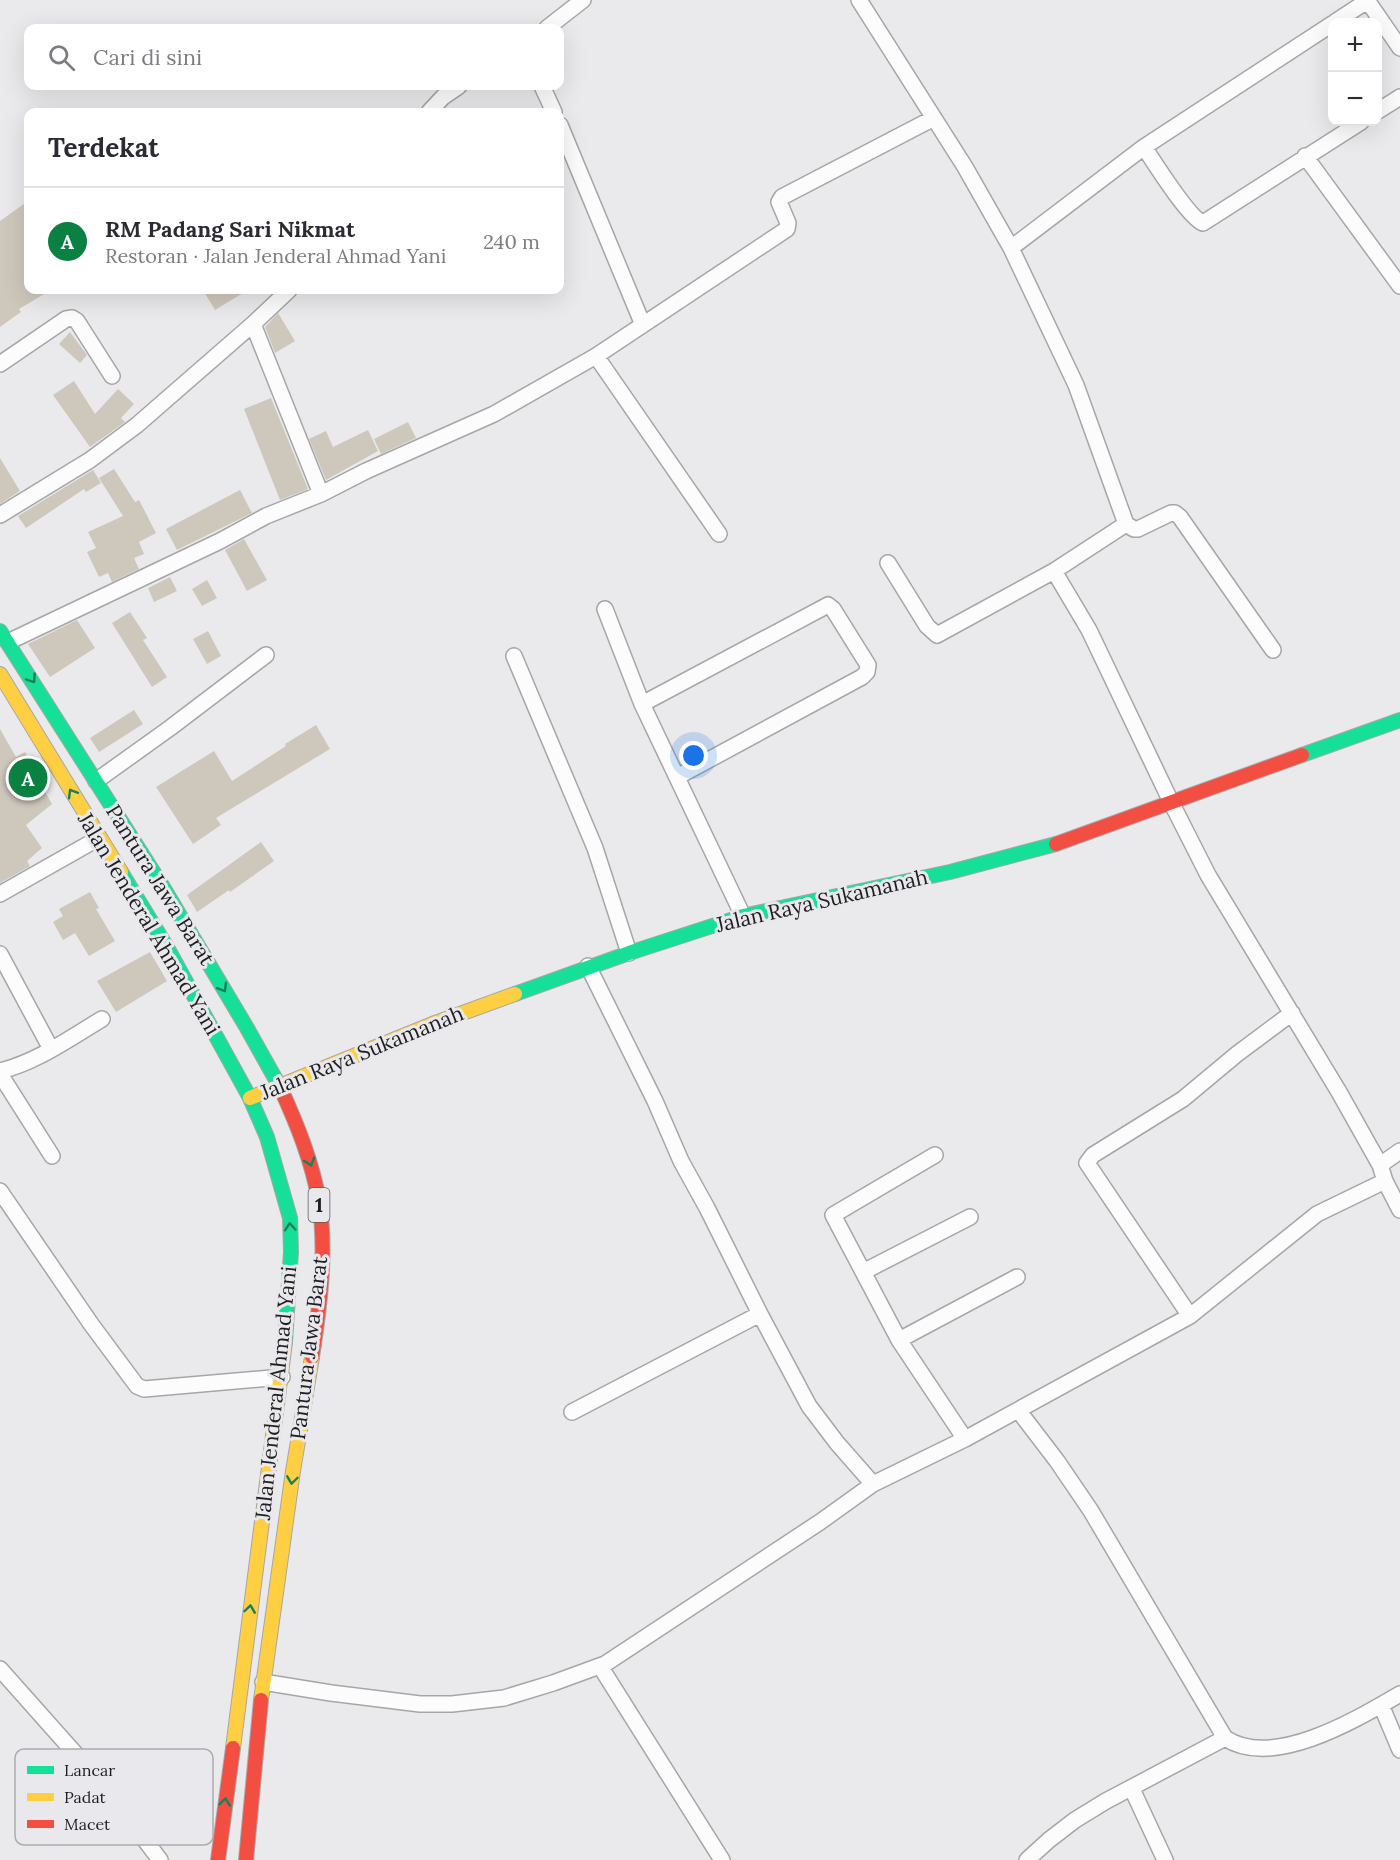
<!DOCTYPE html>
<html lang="id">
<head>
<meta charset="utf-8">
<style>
	body { margin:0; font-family:Lora,serif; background:#f2f2f3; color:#2b2b33 }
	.controls { position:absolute; right:18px; top:18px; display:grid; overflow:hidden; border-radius:12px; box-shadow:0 6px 24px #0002 }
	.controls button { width:54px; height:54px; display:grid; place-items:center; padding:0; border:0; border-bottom:2px solid #e1e1e2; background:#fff; color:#2b2b33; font:30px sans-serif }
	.you { position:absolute; left:694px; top:756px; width:21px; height:21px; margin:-15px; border:4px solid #fff; border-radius:50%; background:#1a73e8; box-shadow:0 0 0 9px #1a73e833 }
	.badge { display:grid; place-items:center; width:39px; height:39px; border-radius:50%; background:#0b8043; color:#fff; font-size:20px; font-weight:700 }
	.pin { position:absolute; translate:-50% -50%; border:3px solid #fff; box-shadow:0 2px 6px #0006 }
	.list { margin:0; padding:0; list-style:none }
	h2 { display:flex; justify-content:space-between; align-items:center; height:78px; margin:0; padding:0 24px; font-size:26px }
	h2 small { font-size:20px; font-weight:400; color:#7c7c81 }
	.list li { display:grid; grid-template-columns:39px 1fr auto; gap:18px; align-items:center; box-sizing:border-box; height:108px; padding:0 24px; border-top:2px solid #e1e1e2 }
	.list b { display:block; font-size:22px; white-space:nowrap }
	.list p { margin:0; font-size:20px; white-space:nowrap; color:#7c7c81 }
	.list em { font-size:20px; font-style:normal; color:#7c7c81 }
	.icon { flex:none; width:33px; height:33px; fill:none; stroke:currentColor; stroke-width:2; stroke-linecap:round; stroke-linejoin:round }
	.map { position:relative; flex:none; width:1400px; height:1860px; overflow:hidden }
	.search { position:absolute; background:#fff; box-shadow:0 6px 24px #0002; left:24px; top:24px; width:540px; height:66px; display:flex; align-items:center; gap:15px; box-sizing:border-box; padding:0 21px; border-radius:12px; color:#7c7c81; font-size:22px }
	.panel { position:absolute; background:#fff; box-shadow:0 6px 24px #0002; left:24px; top:108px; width:540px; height:186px; border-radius:12px }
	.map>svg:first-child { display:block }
	.building { fill:#cec7bc }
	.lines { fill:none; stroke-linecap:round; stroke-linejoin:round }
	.street-casing { stroke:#a6a6a8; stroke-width:18 }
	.fast-casing { stroke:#a6a6a8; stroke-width:16 }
	.slow-casing { stroke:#a6a6a8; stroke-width:16 }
	.jam-casing { stroke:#a6a6a8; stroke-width:16 }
	.street { stroke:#fcfcfc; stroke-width:15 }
	.fast { stroke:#16e098; stroke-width:14 }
	.slow { stroke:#ffcf43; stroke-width:14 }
	.jam { stroke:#f24e42; stroke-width:14 }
	.oneway { stroke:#1a805c }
	.labels { text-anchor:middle; stroke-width:6; stroke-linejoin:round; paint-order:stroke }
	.shield { fill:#e9e9ed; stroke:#5c5c5e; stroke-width:1.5 }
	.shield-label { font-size:20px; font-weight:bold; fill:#1f1f21 }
	.street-label { font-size:21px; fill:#1f1f21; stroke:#e9e9ed }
	.key { fill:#e9e9ed; stroke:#acacb0; stroke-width:1.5 }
	.key-label { font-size:16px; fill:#1f1f21 }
</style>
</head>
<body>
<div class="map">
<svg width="1400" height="1860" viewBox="0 0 1400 1860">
	<rect width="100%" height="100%" fill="#eaeaec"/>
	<path class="building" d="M28,201V290H51L19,309L21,312L0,327V221Z
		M203,290H248L215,310Z
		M278,313L295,341L275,353L265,327Z
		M70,332L87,355L80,363L59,344Z
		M74,381L95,414L118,389L134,404L121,418L125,422L90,447L53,395Z
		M271,398L308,489L280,500L244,409Z
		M408,422L416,438L381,454L374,439Z
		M368,430L378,451L326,480L309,439L326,431L333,447Z
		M0,458L20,491L0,504Z
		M114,469L135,502L139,500L156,533L139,542L144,554L134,558L139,569L112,582L108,573L99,577L87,552L96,548L88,532L123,516L99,478Z
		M93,470L101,483L86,492L84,489L26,528L18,516Z
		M240,490L252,513L177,550L166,529Z
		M244,539L267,580L247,591L225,550Z
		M170,577L177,591L154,602L148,588Z
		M207,580L217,598L202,606L192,589Z
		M130,612L147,638L143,640L167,677L152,687L112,623Z
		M77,620L95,648L50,677L28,644Z
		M208,631L221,656L207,664L193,639Z
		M134,710L143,724L99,752L90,738Z
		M316,725L330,749L216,818L221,825L193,844L156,787L214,751L232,781L286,746L285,744Z
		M0,729L16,757L25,752L32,765L30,766L52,804L26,825L42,848L27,861L30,866L0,883Z
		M261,842L274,861L230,892L229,890L197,912L187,895Z
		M90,892L99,908L96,909L115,941L89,956L75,933L63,940L53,922L63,916L59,909Z
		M150,952L167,981L116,1012L97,981Z"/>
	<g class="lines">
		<defs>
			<path id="street" d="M859,0L965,167L1011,248L1076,385L1126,524L1054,571L1089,630L1172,804L1208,875L1339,1092L1380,1165L1385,1181L1400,1210
				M1335,22L1364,3H1369L1400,48
				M547,28L583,0
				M542,86L554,112
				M1378,111L1400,97
				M429,112L443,97L459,86
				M560,125L643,325
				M1144,147L1332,24
				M1305,156L1400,286
				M1011,248L1144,147C1154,162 1189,218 1203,223L1361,122
				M253,324L321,494
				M596,356L719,534
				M0,364L66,319L72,318L77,321L112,376
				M0,515L90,460L137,425L253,324L289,290
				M1126,524L1134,529H1138L1171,513H1175L1180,517L1273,650
				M888,563L927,626L937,635L1054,571
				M605,609L642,704L743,916
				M8,642L220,541L266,516L321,494L366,471L494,414L596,356L787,229L788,223L779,202L782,197L934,118
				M514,656L595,848L629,953
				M642,704L828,605L833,609L868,665L867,672L862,677L677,777
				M96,781L170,728L266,655
				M0,894L99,838
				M0,954L51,1049
				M588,966L655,1101L681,1161L707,1208L760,1314L809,1406L837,1443L873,1484
				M0,1071C37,1062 70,1038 102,1019
				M0,1074L52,1156
				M935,1155L833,1215L899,1340L965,1439
				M1380,1165L1400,1151
				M0,1191L91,1324L137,1386L144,1389L282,1377
				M863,1272L970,1217
				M1190,1316L1087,1163L1093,1155L1183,1099L1237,1054L1292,1013
				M899,1340L1017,1277
				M1018,1410L1057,1461L1091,1511L1225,1738C1273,1770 1357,1719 1400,1694
				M572,1412L760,1314
				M600,1666L722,1860
				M0,1669L105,1787L160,1860
				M263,1682L331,1693L420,1704H452L504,1698L553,1683L605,1664L820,1522L873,1484L965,1439L1190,1316L1317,1214L1385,1181
				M1381,1705L1400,1750
				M1132,1789L1165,1860
				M1027,1860L1049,1840L1075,1820L1106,1801L1225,1738"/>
			<path id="fast" d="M0,631L163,887L247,1028L280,1087
				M1302,755L1400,720
				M121,872L168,949L250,1098L267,1137L290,1218L291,1252L285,1342
				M515,994L629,953L743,916L950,872L1056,844"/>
			<path id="slow" d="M0,674L121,872
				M250,1098L435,1023L515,994
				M261,1700L293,1471L312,1357
				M233,1748L285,1342"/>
			<path id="jam" d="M1056,844L1302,755
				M280,1087C297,1124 312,1161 319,1201C327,1252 320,1306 312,1357
				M218,1860L233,1748
				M246,1860L261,1700"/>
		</defs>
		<use href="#street" class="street-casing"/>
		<use href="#fast" class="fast-casing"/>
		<use href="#slow" class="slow-casing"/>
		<use href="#jam" class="jam-casing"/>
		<use href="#street" class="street"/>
		<use href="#fast" class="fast"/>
		<use href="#slow" class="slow"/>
		<use href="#jam" class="jam"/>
	</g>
	<defs><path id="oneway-chevron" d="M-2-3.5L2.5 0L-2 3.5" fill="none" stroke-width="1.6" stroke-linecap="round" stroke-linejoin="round" transform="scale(1.5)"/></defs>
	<g class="oneway">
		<use href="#oneway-chevron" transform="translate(32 679) rotate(56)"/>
		<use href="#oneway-chevron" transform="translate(72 793) rotate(-121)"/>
		<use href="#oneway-chevron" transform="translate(223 988) rotate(59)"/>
		<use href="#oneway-chevron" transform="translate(310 1162) rotate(73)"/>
		<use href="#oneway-chevron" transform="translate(290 1227) rotate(-94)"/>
		<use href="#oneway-chevron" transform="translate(292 1480) rotate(98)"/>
		<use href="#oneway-chevron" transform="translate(250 1609) rotate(-82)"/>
		<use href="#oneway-chevron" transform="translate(225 1802) rotate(-83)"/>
	</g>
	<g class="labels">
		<rect class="shield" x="308.5" y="1188" width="21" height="34" rx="4.5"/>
		<g class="shield-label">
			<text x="319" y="1212">1</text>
		</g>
		<g class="street-label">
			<text transform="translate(160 885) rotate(58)" y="7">Pantura Jawa Barat</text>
			<text transform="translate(822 901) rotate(-13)" y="7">Jalan Raya Sukamanah</text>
			<text transform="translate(149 924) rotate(59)" y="7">Jalan Jenderal Ahmad Yani</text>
			<text transform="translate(362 1053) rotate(-22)" y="7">Jalan Raya Sukamanah</text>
			<text transform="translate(309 1348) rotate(-83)" y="7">Pantura Jawa Barat</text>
			<text transform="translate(276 1393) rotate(-84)" y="7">Jalan Jenderal Ahmad Yani</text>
		</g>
	</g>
	<rect x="15" y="1749" width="198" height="96" rx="9" class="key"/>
	<rect x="27" y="1766" width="27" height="8" fill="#16e098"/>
	<rect x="27" y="1793" width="27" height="8" fill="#ffcf43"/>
	<rect x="27" y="1820" width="27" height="8" fill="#f24e42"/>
	<g class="key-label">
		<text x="64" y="1776">Lancar</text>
		<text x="64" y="1803">Padat</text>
		<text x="64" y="1830">Macet</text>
	</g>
</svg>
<div class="controls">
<button>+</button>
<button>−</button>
</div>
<div class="you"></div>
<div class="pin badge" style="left:28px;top:778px">A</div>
<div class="search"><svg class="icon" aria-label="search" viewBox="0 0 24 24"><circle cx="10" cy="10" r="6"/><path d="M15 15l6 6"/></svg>Cari di sini</div>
<section class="panel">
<h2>Terdekat<small></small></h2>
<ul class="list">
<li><span class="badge">A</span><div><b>RM Padang Sari Nikmat</b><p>Restoran · Jalan Jenderal Ahmad Yani</p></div><em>240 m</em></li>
</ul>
</section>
</div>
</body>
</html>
